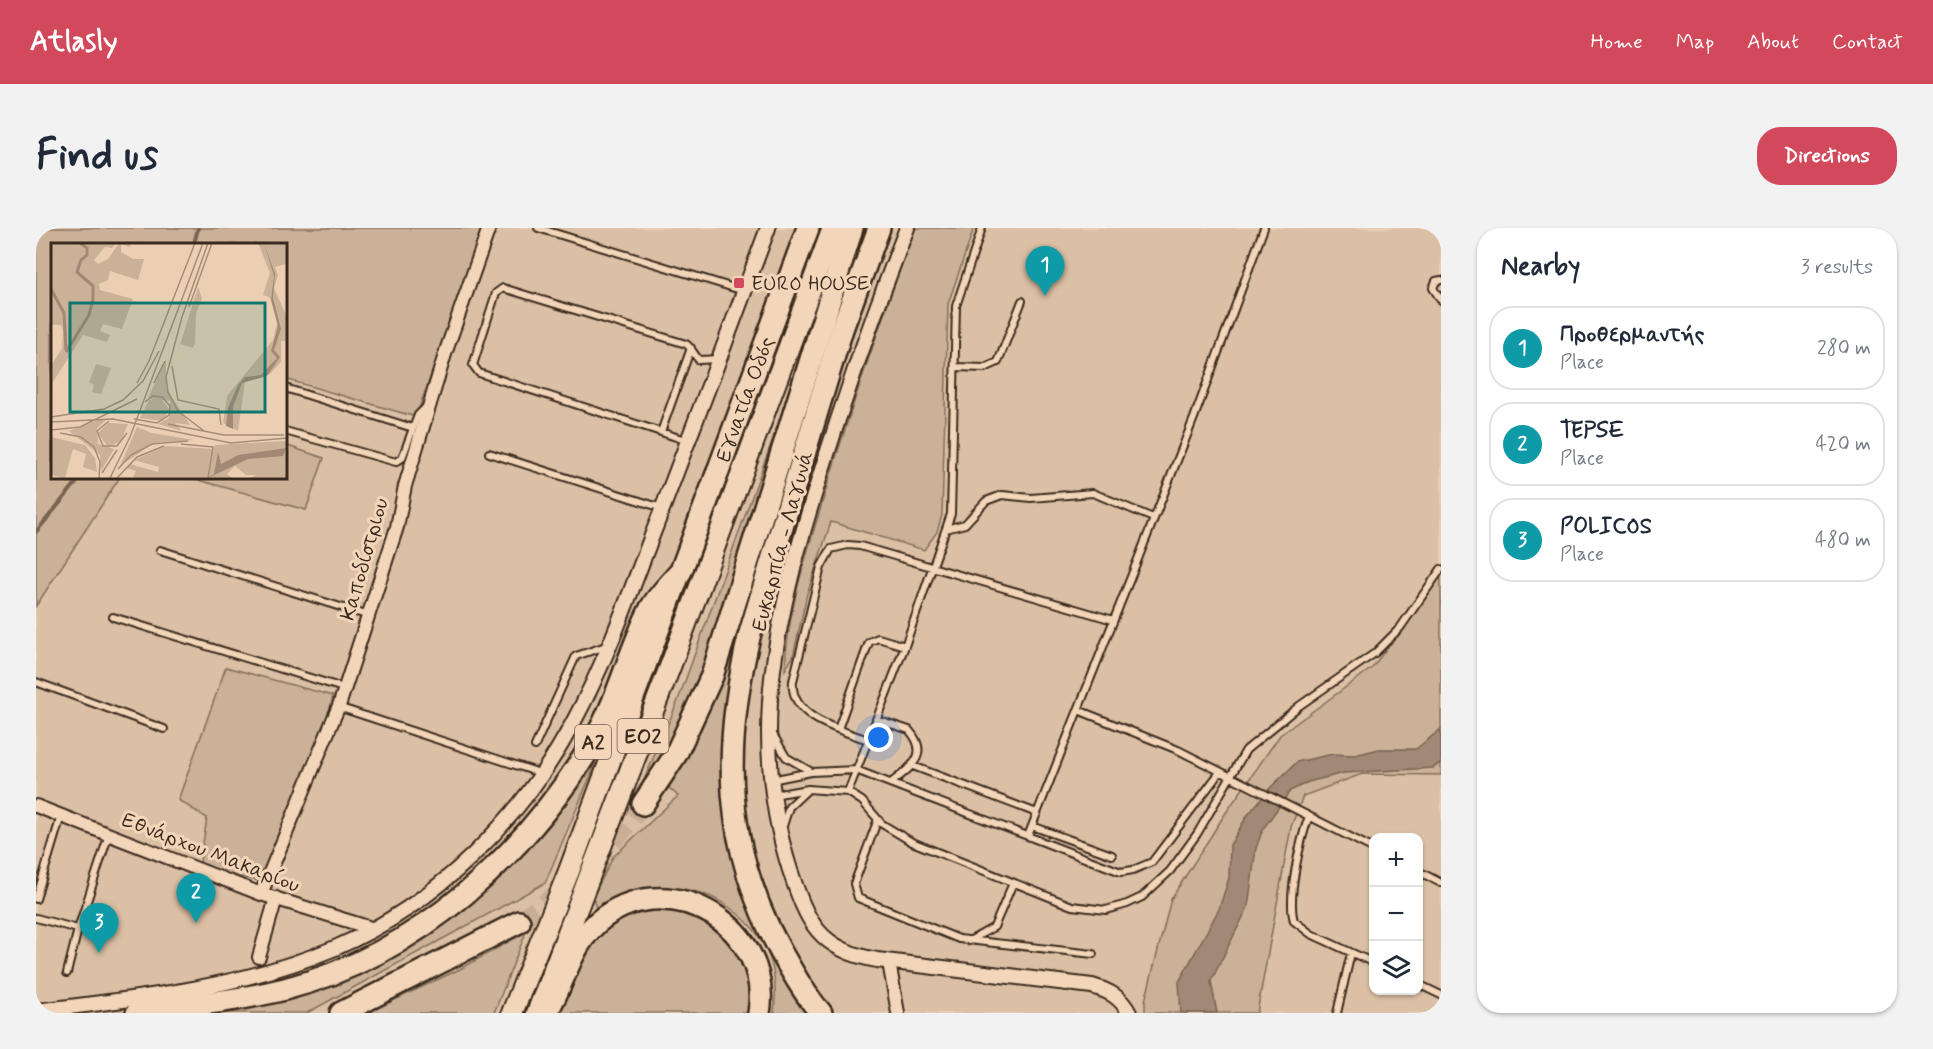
<!DOCTYPE html>
<html lang="en">
<head>
<meta charset="utf-8">
<style>
	body { margin:0; font-family:Mynerve,sans-serif; background:#f2f2f3; color:#1f2937 }
	.controls { position:absolute; right:18px; bottom:18px; display:grid; overflow:hidden; border-radius:12px; box-shadow:0 2px 4px #0004 }
	.controls button { width:54px; height:54px; display:grid; place-items:center; padding:0; border:0; border-bottom:2px solid #e0e1e3; background:#fff; color:#1f2937; font:30px sans-serif }
	.you { position:absolute; left:843px; top:510px; width:21px; height:21px; margin:-15px; border:4px solid #fff; border-radius:50%; background:#1a73e8; box-shadow:0 0 0 9px #1a73e833 }
	.badge { display:grid; place-items:center; width:39px; height:39px; border-radius:50%; background:#d1495b; color:#fff; font-size:20px; font-weight:700 }
	.pin { position:absolute; translate:-50% -50px; filter:drop-shadow(0 2px 3px #0008) }
	.pin::after { content:''; position:absolute; top:32px; width:21px; height:18px; background:inherit; clip-path:polygon(0 0,100% 0,50% 100%) }
	.list { margin:0; padding:0; list-style:none }
	h2 { display:flex; justify-content:space-between; align-items:center; height:78px; margin:0; padding:0 24px; font-size:26px }
	h2 small { font-size:20px; font-weight:400; color:#747a83 }
	.list li { display:grid; grid-template-columns:39px 1fr auto; gap:18px; align-items:center; box-sizing:border-box; height:84px; margin:0 12px 12px; padding:0 12px; border:2px solid #e0e1e3; border-radius:24px }
	.list b { display:block; font-size:22px; white-space:nowrap }
	.list p { margin:0; font-size:20px; white-space:nowrap; color:#747a83 }
	.list em { font-size:20px; font-style:normal; color:#747a83 }
	.icon { flex:none; width:33px; height:33px; fill:none; stroke:currentColor; stroke-width:2; stroke-linecap:round; stroke-linejoin:round }
	.map { position:relative; flex:none; width:1405px; height:785px; overflow:hidden; border-radius:24px }
	header { display:flex; align-items:center; gap:36px; box-sizing:border-box; height:84px; padding:0 30px; background:#d1495b; color:#fff }
	header strong { font-size:28px }
	nav { display:flex; gap:33px; margin-inline-start:auto; font-size:21px }
	.intro { display:flex; align-items:center; justify-content:space-between; box-sizing:border-box; height:144px; padding:0 36px }
	h1 { margin:0; font-size:42px }
	.button { padding:15px 27px; border-radius:24px; background:#d1495b; color:#fff; font-size:21px; font-weight:700 }
	main { display:flex; gap:36px; padding:0 36px }
	aside { flex:1; background:#fff; border-radius:24px; box-shadow:0 2px 4px #0004 }
	.map>svg:first-child { display:block }
	.built { fill:#dbc0a5; fill-rule:evenodd }
	.green { fill:#cbb197; stroke:#836e5a; stroke-width:1.5 }
	.water { fill:#a18974; stroke:#786352; stroke-width:1.5 }
	.lines { fill:none; stroke-linecap:round; stroke-linejoin:round }
	.stream { stroke:#786352; stroke-width:4 }
	.motorway-tunnel { stroke:#c9ae95; stroke-width:21; stroke-dasharray:21 10; stroke-linecap:butt }
	.service-casing { stroke:#3b2a1e; stroke-width:10 }
	.minor-casing { stroke:#3b2a1e; stroke-width:16 }
	.tertiary-casing { stroke:#3b2a1e; stroke-width:18 }
	.trunk-casing { stroke:#3b2a1e; stroke-width:24 }
	.motorway-casing { stroke:#3b2a1e; stroke-width:26 }
	.service { stroke:#f3d6b9; stroke-width:6 }
	.minor { stroke:#f3d6b9; stroke-width:12 }
	.tertiary { stroke:#f3d6b9; stroke-width:14 }
	.trunk { stroke:#f3d6b9; stroke-width:20 }
	.motorway { stroke:#f3d6b9; stroke-width:21 }
	.poi-dot { fill:#d1495b; stroke:#f3d6b9; stroke-width:2 }
	.labels { text-anchor:middle; stroke-width:6; stroke-linejoin:round; paint-order:stroke }
	.shield { fill:#f3d6b9; stroke:#725e4c; stroke-width:1.5 }
	.shield-label { font-size:20px; font-weight:bold; fill:#3b2a1e }
	.poi-label { font-size:21px; fill:#3b2a1e; stroke:#f3d6b9; text-anchor:start }
	.street-label { font-size:21px; fill:#3b2a1e; stroke:#f3d6b9 }
	.inset-river { fill:none; stroke:#a18974; stroke-width:3 }
	.inset-road { fill:none; stroke:#a58d77; stroke-width:1.5 }
	.view { fill:#0f766e; fill-opacity:0.15; stroke:#0f766e; stroke-width:3 }
	.inset-edge { fill:none; stroke:#3b2a1e; stroke-width:3 }
</style>
</head>
<body>
<header>
<strong>Atlasly</strong>
<nav><a>Home</a><a>Map</a><a>About</a><a>Contact</a></nav>
</header>
<div class="intro"><h1>Find us</h1><a class="button">Directions</a></div>
<main>
<div class="map">
<svg width="1405" height="785" viewBox="0 0 1405 785">
	<rect width="100%" height="100%" fill="#eccfb3"/>
	<filter id="ink" filterUnits="userSpaceOnUse"><feTurbulence type="fractalNoise" baseFrequency=".0167" numOctaves="2"/><feDisplacementMap in="SourceGraphic" scale="12" xChannelSelector="R" yChannelSelector="G"/><feConvolveMatrix kernelMatrix="1 2 1 2 8 2 1 2 1" color-interpolation-filters="sRGB"/></filter>
	<g filter="url(#ink)">
		<path class="built" d="M0,0H1405V785H0ZM16,16H249V249H16ZM1338,610H1382V762H1338Z"/>
		<path class="green" d="M0,0H447L380,189L249,151V16H16V249H84L0,378Z
			M879,0H938L912,76L906,287L901,304L888,322L795,294L771,366L757,429L749,442C751,386 768,335 784,282C812,187 845,93 879,0Z
			M747,183L750,184L673,438L623,544L604,561L641,475Z
			M249,217L288,230L270,282L151,249H249Z
			M1405,348V547L1326,546L1267,568L1255,599L1221,785H1109V773L1135,671L1187,589L1244,507L1336,440Z
			M697,413L703,416L687,537L691,612L713,678L778,785H738C740,767 740,748 734,731C720,691 674,656 630,662C608,664 583,677 561,684L557,669L577,629L642,568L631,558Z
			M190,439L297,468L293,485L223,653L163,640L171,590L142,572Z
			M560,535L509,655L271,785H148L248,765L455,656L514,597Z
			M617,677L666,685L711,730L717,785H524L549,724L572,697Z
			M490,704L458,785H331L424,741Z"/>
		<path class="water" d="M1405,501V535L1397,540L1308,545L1272,554L1254,563L1227,601L1220,620L1212,679L1175,753L1181,785H1145L1143,754L1183,681L1193,650L1194,617L1211,588L1235,559L1261,534L1297,526L1319,527L1343,521H1380Z"/>
		<g class="lines">
			<path class="stream" d="M158,16L162,0
				M0,304L45,249"/>
			<path class="motorway-tunnel" d="M483,694C532,663 571,621 607,576"/>
			<defs>
				<path id="service" d="M502,0L708,63
					M1405,52L1400,53L1397,60L1405,72
					M655,120L625,204L443,145L437,137L460,65L467,60L650,116C656,120 658,127 663,132L683,131
					M920,139L949,140L962,134L986,73
					M249,160L377,200
					M249,203L360,234L366,230L382,187L392,177
					M625,204L652,213
					M453,225L626,280
					M910,301L929,296L950,273L966,267L995,270L1057,265L1117,290
					M124,322L333,388
					M77,389L307,460
					M0,454L128,501
					M302,479L504,545
					M1042,482L1142,522L1338,621
					M840,491L873,502C895,527 875,539 855,555
					M802,501L833,414L842,410L869,418
					M738,508L750,529L774,543
					M832,512C805,502 753,490 757,453L785,339L795,321L812,317L824,318L1077,392
					M499,518L540,428L573,417
					M877,538L1001,585
					M735,552L775,544L820,542L1085,644L1097,642L1116,634L1184,544
					M812,564L869,418L915,286L920,78L946,0
					M737,567L772,561L812,564L826,573L846,596L876,614L1036,678L1070,682L1091,676L1106,669L1134,643L1161,606L1210,522L1263,478L1339,425L1364,400L1405,341
					M1273,588C1264,613 1251,669 1258,693L1275,706L1338,735
					M842,591L818,656L822,670L923,711L1057,726
					M747,598L753,579L770,563
					M996,598L1076,627
					M992,608L1158,190L1228,0
					M1382,643L1405,655
					M0,671L25,588
					M0,690L42,701L31,745
					M42,701L73,606
					M933,713L958,699L977,655
					M1382,756L1405,767
					M1301,785L1315,725"/>
				<path id="minor" d="M0,578L225,666L338,701
					M225,666L304,475L361,299L369,258L410,123L453,0
					M223,729L240,670
					M853,734L862,785"/>
				<path id="tertiary" d="M871,0C839,82 810,164 784,248C742,382 710,504 754,642C771,694 783,722 841,732L1056,758C1073,763 1085,769 1093,785
					M0,783C101,771 204,760 299,720C400,677 487,590 538,493C573,428 597,356 624,287C661,191 696,96 732,0"/>
				<path id="trunk" d="M476,785L533,643L644,345
					M501,785L637,431L797,0"/>
				<g id="motorway">
					<path d="M607,576L640,526L676,448L816,0"/>
					<path id="s1" d="M101,785C150,778 201,773 249,761C384,726 489,627 559,511C583,470 593,423 614,382C621,368 635,355 645,343L772,0"/>
					<path d="M305,785L483,694"/>
					<path d="M510,785C531,752 533,715 568,689C638,638 737,701 723,785"/>
					<path d="M785,785C769,767 757,745 745,724C687,618 686,520 714,405L806,101L843,0"/>
				</g>
			</defs>
			<use href="#service" class="service-casing"/>
			<use href="#minor" class="minor-casing"/>
			<use href="#tertiary" class="tertiary-casing"/>
			<use href="#trunk" class="trunk-casing"/>
			<use href="#motorway" class="motorway-casing"/>
			<use href="#service" class="service"/>
			<use href="#minor" class="minor"/>
			<use href="#tertiary" class="tertiary"/>
			<use href="#trunk" class="trunk"/>
			<use href="#motorway" class="motorway"/>
		</g>
	</g>
	<rect class="poi-dot" x="697" y="49" width="12" height="12" rx="3"/>
	<g class="labels">
		<g class="shield">
			<rect x="581.5" y="491" width="51" height="34" rx="4.5"/>
			<rect x="539" y="497" width="36" height="34" rx="4.5"/>
		</g>
		<g class="shield-label">
			<text x="607" y="515">ΕΟ2</text>
			<text x="557" y="521">Α2</text>
		</g>
		<g class="poi-label">
			<text x="715" y="62">EURO HOUSE</text>
		</g>
		<g class="street-label">
			<text dy="7" stroke="none"><textPath href="#s1" startOffset="932">Εγνατία Οδός</textPath></text>
			<text transform="translate(746 313) rotate(-75)" y="7">Ευκαρπία - Λαγυνά</text>
			<text transform="translate(328 331) rotate(-74)" y="7">Καποδίστριου</text>
			<text transform="translate(175 624) rotate(21)" y="7">Εθνάρχου Μακαρίου</text>
		</g>
	</g>
	<g transform="translate(15 15)">
		<rect width="236" height="236" fill="#eccfb3"/>
		<path d="M0,0H65L61,5L54,4L43,17L47,21L57,16L68,0H80L79,4L70,1V9L82,16H93L87,37L59,28L57,37L48,41L49,47L82,56L71,86L52,81L49,88L59,92L56,99L32,92L0,142V123L11,105L12,87L10,82H0ZM207,0H235V21L224,24L227,32L223,45L235,72V98H230V119L219,131L194,139L187,188L172,180L176,153L222,97L226,80L223,62L218,54L212,52L219,30ZM147,44L151,55L145,71L144,101L142,105L129,101L123,121ZM115,117V145L139,182L124,180L131,188L107,181L118,175L119,158L97,155ZM45,121L60,125L50,151L41,149L43,142L38,139ZM109,154L118,166L112,178L89,175L98,157ZM47,177H55L46,185L47,201L63,206L50,228L49,212L18,188ZM57,180L77,181L70,198L57,204L47,190ZM86,184L101,190L143,197L103,200L69,223ZM0,194L34,202L44,215L46,229L32,224L35,211L22,206L14,235L0,232ZM235,198V235H200L205,232H195L184,223L176,231L181,235H85L82,234L85,228L75,225L79,221L107,229L108,224L83,217L115,203L162,206L164,202Z" fill="#cbb197"/>
		<path d="M213,0L224,31L222,55L230,86L223,107L229,114L216,133L191,140L182,164V186L175,183L177,165L187,142L194,134L210,132L226,115L220,108L227,83L220,57L223,33ZM235,205L232,213L197,216L157,235L163,231L167,209L170,221L187,212Z" fill="#a18974"/>
		<path class="inset-river" d="M0,46L13,70L15,107M15,109L38,72L42,56V43L26,29L30,17L36,12V5L29,0"/>
		<path class="inset-road" d="M138,64L161,0M121,123L127,157L168,166L170,182M86,140L98,118L144,0M103,140L114,118M0,174L53,166L72,157L92,138L108,108M83,176L106,180L118,172L119,163L111,154L102,153L94,159M58,178L46,188L52,203H66L76,190M0,179L62,176L180,200L236,195M117,181L173,192H233M0,187L29,184L86,156M153,188L127,168L117,149L115,134L131,74L157,0M9,190L30,194L43,204L49,219L48,235M130,201L162,204L157,235M67,226L80,212L101,201L137,198M51,230L66,207M59,235L79,194L152,0M66,235L86,214L113,203"/>
		<path class="view" d="M19,60H214V169H19Z"/>
		<rect width="236" height="236" class="inset-edge"/>
	</g>
</svg>
<div class="controls">
<button>+</button>
<button>−</button>
<button><svg class="icon" aria-label="layers" viewBox="0 0 24 24"><path d="M12 4l9 5-9 5-9-5zM3 14l9 5 9-5"/></svg></button>
</div>
<div class="you"></div>
<div class="pin badge" style="left:1009px;top:68px;background:#0f9aa8">1</div>
<div class="pin badge" style="left:160px;top:695px;background:#0f9aa8">2</div>
<div class="pin badge" style="left:63px;top:725px;background:#0f9aa8">3</div>
</div>
<aside>
<h2>Nearby<small>3 results</small></h2>
<ul class="list">
<li><span class="badge" style="background:#0f9aa8">1</span><div><b>Προθερμαντής</b><p>Place</p></div><em>280 m</em></li>
<li><span class="badge" style="background:#0f9aa8">2</span><div><b>TEPSE</b><p>Place</p></div><em>420 m</em></li>
<li><span class="badge" style="background:#0f9aa8">3</span><div><b>POLICOS</b><p>Place</p></div><em>480 m</em></li>
</ul>
</aside>
</main>
</body>
</html>
